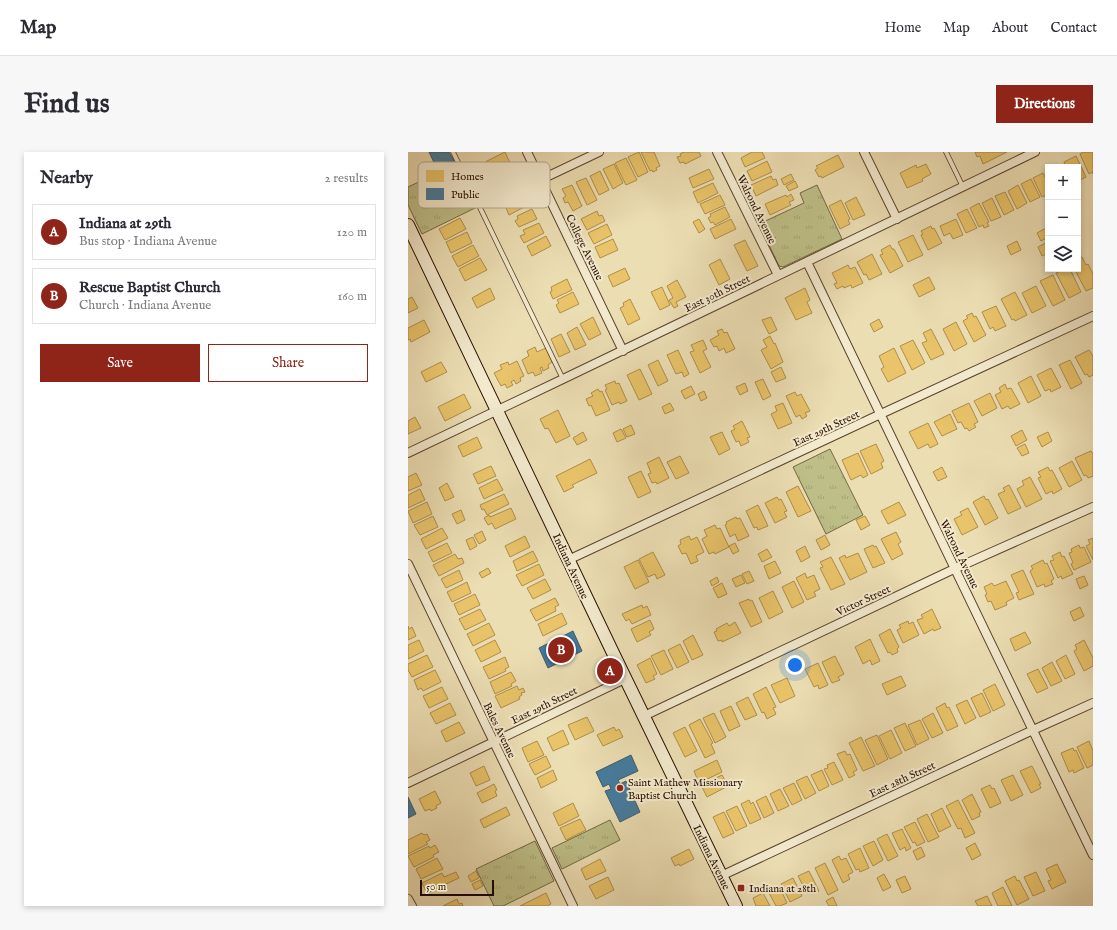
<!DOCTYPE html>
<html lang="en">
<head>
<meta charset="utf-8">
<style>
	body { margin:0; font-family:"IM FELL English",serif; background:#f7f7f7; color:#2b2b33 }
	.controls { position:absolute; right:12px; top:12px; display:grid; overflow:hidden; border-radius:0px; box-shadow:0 2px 6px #0003 }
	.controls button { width:36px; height:36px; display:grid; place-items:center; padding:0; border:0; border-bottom:1px solid #e1e1e2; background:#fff; color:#2b2b33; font:20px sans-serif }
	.scale { position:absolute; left:12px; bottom:10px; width:74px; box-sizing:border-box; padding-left:4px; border:2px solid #290f01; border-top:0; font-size:11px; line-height:14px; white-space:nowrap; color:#290f01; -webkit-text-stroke:3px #f3eace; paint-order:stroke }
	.you { position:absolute; left:387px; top:513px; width:14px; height:14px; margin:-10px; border:3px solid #fff; border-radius:50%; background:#1a73e8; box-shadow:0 0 0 6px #1a73e833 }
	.badge { display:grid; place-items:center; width:26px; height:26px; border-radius:50%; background:#8f2418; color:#fff; font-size:13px; font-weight:700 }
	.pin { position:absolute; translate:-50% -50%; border:2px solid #fff; box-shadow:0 1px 4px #0006 }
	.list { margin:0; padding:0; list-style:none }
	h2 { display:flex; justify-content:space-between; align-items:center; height:52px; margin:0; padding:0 16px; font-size:17px }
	h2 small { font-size:13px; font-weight:400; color:#7c7c81 }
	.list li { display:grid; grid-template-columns:26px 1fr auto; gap:12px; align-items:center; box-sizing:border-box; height:56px; margin:0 8px 8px; padding:0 8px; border:1px solid #e1e1e2; border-radius:0px }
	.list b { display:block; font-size:15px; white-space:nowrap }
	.list p { margin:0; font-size:13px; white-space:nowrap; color:#7c7c81 }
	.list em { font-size:13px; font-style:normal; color:#7c7c81 }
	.actions { display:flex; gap:8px; padding:12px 16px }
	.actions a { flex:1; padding:9px 0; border:1px solid #8f2418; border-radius:0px; text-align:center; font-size:14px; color:#8f2418 }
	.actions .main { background:#8f2418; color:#fff }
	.icon { flex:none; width:22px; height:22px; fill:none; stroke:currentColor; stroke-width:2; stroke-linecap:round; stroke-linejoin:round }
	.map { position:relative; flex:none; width:685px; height:754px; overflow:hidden; border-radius:0px }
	header { display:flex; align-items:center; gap:24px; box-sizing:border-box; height:56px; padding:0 20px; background:#fff; border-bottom:1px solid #e1e1e2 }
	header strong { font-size:19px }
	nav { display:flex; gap:22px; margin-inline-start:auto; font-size:14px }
	.intro { display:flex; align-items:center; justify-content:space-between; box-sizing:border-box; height:96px; padding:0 24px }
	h1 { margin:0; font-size:28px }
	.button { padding:10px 18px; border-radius:0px; background:#8f2418; color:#fff; font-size:14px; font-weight:700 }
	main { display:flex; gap:24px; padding:0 24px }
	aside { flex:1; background:#fff; border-radius:0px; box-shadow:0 2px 6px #0003 }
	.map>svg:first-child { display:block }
	.grass { fill:url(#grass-tufts); stroke:#746744 }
	.homes { fill:#e9c46a; stroke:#af8e4a }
	.public { fill:#457b9d; stroke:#3d5b6e }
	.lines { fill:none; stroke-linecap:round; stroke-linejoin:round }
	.lane-casing { stroke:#5a432e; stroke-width:5.5 }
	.street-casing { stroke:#5a432e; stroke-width:10 }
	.secondary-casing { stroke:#290f01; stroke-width:14 }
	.lane { stroke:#f3eace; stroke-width:4 }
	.street { stroke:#f3eace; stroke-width:8 }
	.secondary { stroke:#f3eace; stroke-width:12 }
	.poi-dot { fill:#8f2418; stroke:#f3eace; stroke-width:1.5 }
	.labels { text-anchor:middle; stroke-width:4; stroke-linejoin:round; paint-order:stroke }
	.street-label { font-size:11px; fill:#290f01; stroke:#f3eace }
	.poi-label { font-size:11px; fill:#290f01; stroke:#f3eace; text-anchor:start }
	.key { fill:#f3eace; stroke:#b6a890; stroke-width:1 }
	.key-label { font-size:11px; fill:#290f01 }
</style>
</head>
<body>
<header>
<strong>Map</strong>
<nav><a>Home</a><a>Map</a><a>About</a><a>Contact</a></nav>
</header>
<div class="intro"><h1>Find us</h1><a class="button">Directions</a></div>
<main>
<aside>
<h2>Nearby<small>2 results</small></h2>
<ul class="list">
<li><span class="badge">A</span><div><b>Indiana at 29th</b><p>Bus stop · Indiana Avenue</p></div><em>120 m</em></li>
<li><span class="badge">B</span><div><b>Rescue Baptist Church</b><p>Church · Indiana Avenue</p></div><em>160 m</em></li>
</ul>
<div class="actions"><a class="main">Save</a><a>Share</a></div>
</aside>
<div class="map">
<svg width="685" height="754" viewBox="0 0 685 754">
	<defs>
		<pattern id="grass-tufts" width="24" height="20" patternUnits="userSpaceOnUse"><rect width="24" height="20" fill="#bebf88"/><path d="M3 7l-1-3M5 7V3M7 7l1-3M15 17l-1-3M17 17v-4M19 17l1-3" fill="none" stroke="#a3a374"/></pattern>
	</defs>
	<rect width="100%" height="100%" fill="#ecdeb3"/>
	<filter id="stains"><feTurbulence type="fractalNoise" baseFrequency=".005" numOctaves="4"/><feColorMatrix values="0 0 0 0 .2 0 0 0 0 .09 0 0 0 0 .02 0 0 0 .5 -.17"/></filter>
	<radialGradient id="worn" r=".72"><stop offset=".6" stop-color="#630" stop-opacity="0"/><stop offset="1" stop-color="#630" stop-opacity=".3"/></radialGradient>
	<path class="grass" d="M49,12L69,55L14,82L0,53V35Z
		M409,33L434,87L375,115L371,114L351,72L396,51L392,41Z
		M422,297L455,363L418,382L385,315Z
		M202,668L212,688L154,717L144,696Z
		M127,689L146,729L95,754H86L68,717Z"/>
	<path class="homes" d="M97,0L102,11L82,21L77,10Z
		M231,0L240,20L230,25L220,5Z
		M233,0H246L252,14L248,16L249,18L245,20L244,18L242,19Z
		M276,0H291L293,4L277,12L276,10L272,11L269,5L273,4L272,2Z
		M344,0H354L357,6L337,15L333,6Z
		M567,0H599L575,12L572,4L569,5Z
		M675,0H685V22L684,20L681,22L672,2Z
		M430,3L436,15L414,26L413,24L411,25L407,18L410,16L408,14Z
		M668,4L678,25L670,29V15H658L656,10Z
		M218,6L229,28L218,33L207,11Z
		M359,9L364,20L344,29L339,19Z
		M206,12L215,31L205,37L195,17Z
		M518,12L523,22L514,27L515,29L499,36L492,21L508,13L509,16Z
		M301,17L306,27L285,36L281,26Z
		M192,19L201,38L191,43L182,24Z
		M635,21L640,31V42L634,45L625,26Z
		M383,22L386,28L376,33L373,27Z
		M363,24L365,28L368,27L370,33L348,44L343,33Z
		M178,26L189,48L179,53L168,30Z
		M623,27L632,45L622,50L613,32Z
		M387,29L390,35L381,39L378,34Z
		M305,31L310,41L290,51L285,40Z
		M164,33L174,54L165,59L160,50L157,51L155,46L158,44L154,37Z
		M610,33L619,51L609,57L600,39Z
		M597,40L606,58L596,63L587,44Z
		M383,42L386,48L381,50L383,53L362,63L357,52L378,43L379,45Z
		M118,43L122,52L101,63L98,56L104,53L102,50Z
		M312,43L317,53L297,62L292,52Z
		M448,45L457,63L445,68L437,51Z
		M584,46L593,65L583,69L574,51Z
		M433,48L442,67L440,68L442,72L432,77L421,54Z
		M571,51L581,70L579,71L581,74L576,76L575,73L571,75L562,56Z
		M317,55L322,65L307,73L305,70L303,71L300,66L303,64L302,62Z
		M124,57L129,67L111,75L107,69L110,67L109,64Z
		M559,57L569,76L558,81L549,62Z
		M189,59L191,64L194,63L197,69L179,78L173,67Z
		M52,66L58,77L37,88L31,77Z
		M291,67L297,77L291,81L285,70Z
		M323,67L328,77L307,87L302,77Z
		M548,67L555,83L545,87L542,81L536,84L532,74Z
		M131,71L136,81L116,91L112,84L117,82L115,78Z
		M199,72L204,83L186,92L180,81Z
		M523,74L524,77L526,76L534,91L520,98L513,83L515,82L513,79Z
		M638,76L640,80V85L633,89L629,81Z
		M59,80L64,91L43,101L38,90Z
		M505,83L515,103L500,110L490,90Z
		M138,84L143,94L124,104L119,94Z
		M205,87L210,98L192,106L187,95Z
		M337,88L350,114L339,119L326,93Z
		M609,89L613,98L603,103L599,94Z
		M640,90V101L634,104L630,95Z
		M65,93L71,104L50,115L44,104Z
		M482,93L484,97H486L495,114L482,121L472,103L475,102L473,98Z
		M464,102L474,122L461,128L458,122L456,123L449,110Z
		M674,105L678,113L680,112L685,122V136L678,139L667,118L670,117V106Z
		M72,106L79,118L57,129L51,117Z
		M312,107L322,127L311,133L301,113Z
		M440,113L442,117L447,115L455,131L444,136L443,133L436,136L435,134L429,137L426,132L429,131L424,121Z
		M217,116L222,127L205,135L200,124Z
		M657,117H662L673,140L661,146L648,121Z
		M645,123L657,148L645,154L632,129Z
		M521,125L527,137L511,145L505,133Z
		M159,127L164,138L145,147L142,140L144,139L143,135Z
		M269,128L278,145L268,150L270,154L266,156L261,148L265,146L259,134Z
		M628,134L638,154L624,161L614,141Z
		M254,135L262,153L252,158L243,140Z
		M82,136L87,147L69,156L64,146Z
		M397,136L402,148L399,150L404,161L388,168L377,146Z
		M165,140L171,152L152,161L148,153L151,151L149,148Z
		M607,140L619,163L607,169L606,167L604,168L593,147Z
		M4,145L10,156L0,161V147Z
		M222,147L232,167L220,173L212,156L216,154L215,151Z
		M588,154L598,174L587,179L585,175L582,177L574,160Z
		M564,161L566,165L568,164L578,183L566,190L555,169L560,166L558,164Z
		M185,165L193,182L181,188L172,172Z
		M363,165L369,178L361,182L354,168Z
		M471,167L475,175L466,180L462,172Z
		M16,168L22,180L3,190L2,187L0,188V176Z
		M548,170L559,192L546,199L535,177Z
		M169,175L178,193L167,198L159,181Z
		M314,177L316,181L319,180L327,197L318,201L316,196L311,199L309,194L306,195L302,188L311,183L309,179Z
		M523,177L536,202L523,208L514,191L519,189L515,181Z
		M153,182L162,200L151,205L143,187Z
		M362,184L366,192L367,191L375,210L363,217L353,198L359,195L355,188Z
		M295,188L299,197L295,199L303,215L292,221L282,200L286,199L283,193Z
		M505,188L517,211L504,218L492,194Z
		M127,195L129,200L138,196L144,210L140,213L141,216L135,219L134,215L132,216L134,221L127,224L125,220L120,222L114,208L121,204L119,199Z
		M486,196L498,221L480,230L473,217L476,215L471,204Z
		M270,198L281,222L276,225L274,220L268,222L259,203Z
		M681,198L685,204V223L681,225L679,222L677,223L667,205Z
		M250,208L260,229L250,234L240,213Z
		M662,208L674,231L663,237L651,213Z
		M109,209L116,224L112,226L113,229L108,232L106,228L103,230L105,233L99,236L97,232L93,234L86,221L94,217L92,213L100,210L101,213Z
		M33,210L39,220L18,230L13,220Z
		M373,215L378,226L368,230L363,220Z
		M643,216L653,235L643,240L642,237L637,239L629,223Z
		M232,217L244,242L231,248L219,223Z
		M623,224L633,244L620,251L610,231Z
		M355,227L363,244L355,248L347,230Z
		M207,229L208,232L211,231L219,249L212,252L211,250L204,253L197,238L199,237L197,233Z
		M337,231L340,239L332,243L328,235Z
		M597,232L599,237L603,236L612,252L602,257L600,254L594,257L587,243L593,240L591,236Z
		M283,234L287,242L277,247L273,239Z
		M190,237L192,240L194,239L202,258L188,264L183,253L181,254L178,247L185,244L183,241Z
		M296,239L299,246L293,249L290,242Z
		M387,240L389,244L393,242L402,259L397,261L399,264L394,267L392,263L388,265L378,244Z
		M582,241L589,256L574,264L566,249Z
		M56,242L63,256L37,269L30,255Z
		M262,251L266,258L257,262L254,255Z
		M375,251L384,271L370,277L363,262L369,259L367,254Z
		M561,251L570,270L566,272L568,275L561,279L559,276L557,277L553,270L550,271L544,259Z
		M150,258L162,284L148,291L140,276L137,277L132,267Z
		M542,262L549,277L534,284L526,270Z
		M7,265L13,276L0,282V269Z
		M334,269L342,285L339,286L341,290L333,294L331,289L328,290L323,279L327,277L325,274Z
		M520,271L530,292L522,296L520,292L510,297L501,280Z
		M223,273L227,282L219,285L215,277Z
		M213,277L218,286L209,290L205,281Z
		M614,278L619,288L608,294L603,284Z
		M175,280L179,288L169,293L165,286Z
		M314,280L322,297L311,303L302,285Z
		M640,280L644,289L634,295L629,285Z
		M69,285L74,296L55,305L50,294Z
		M468,292L476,309L473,311L475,316L463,322L452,299Z
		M617,292L621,301L614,304L609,296Z
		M683,299L685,302V324L680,326L678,323L676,324L667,306Z
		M450,301L460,323L455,326L453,323L443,328L434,308Z
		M272,304L281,321L268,327L259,310Z
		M251,305L261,326L249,332L248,330L244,331L240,322L243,321L239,311Z
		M182,307L189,321L166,332L164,333L166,335L156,340L148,324Z
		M664,309L674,328L661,335L651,316Z
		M83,314L88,324L70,332L65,322Z
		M534,315L539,325L530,329L525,320Z
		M640,315L642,319L644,318L654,337L645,342L644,339L638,342L630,326L633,325L630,320Z
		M233,319L243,340L230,346L220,325Z
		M8,321L14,333L0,339V325Z
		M622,325L634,347L618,355L609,337L616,333L614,329Z
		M89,327L95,338L76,347L71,336Z
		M39,331L46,345L37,349L31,336Z
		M601,333L613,356L600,362L590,342L597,339L595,336Z
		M390,334L403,359L390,365L378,340Z
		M12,337L17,348L0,356V343Z
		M96,342L101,352L79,363L76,357L74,358L72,353Z
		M576,344L578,348L580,347L590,366L577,373L565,350Z
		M369,345L371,348L373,347L379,359L376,360L379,365L367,371L357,351Z
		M19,350L24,362L5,371L0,359Z
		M491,350L498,363L480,372L473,359Z
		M350,353L360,374L350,378L349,375L346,376L338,359Z
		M103,356L108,367L87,377L84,371L80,373L76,366L81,363L82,365Z
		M560,356L570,375L554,383L546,367L554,363L552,360Z
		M53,358L57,368L49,372L44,362Z
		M25,364L30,375L12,383L6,373Z
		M457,364L462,373L453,378L448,368Z
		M328,365L329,367L332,366L341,384L330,389L327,382L322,385L317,373L319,372L318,370Z
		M307,373L309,377L312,376L321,395L307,402L306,400L301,402L294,387L299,384L296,378Z
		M34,376L40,386L18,397L13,387Z
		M74,379L78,388L71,392L66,383Z
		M488,380L493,390L490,392L495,402L484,408L473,387Z
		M417,383L422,393L413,398L408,388Z
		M117,384L122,395L102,405L97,394Z
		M281,384L283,388L289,385L296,400L288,404L290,409L283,412L278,401L274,402L270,394L273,392L272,388Z
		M65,385L69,394L62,398L58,388Z
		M685,386V408L678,394L682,392L680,388Z
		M39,391L44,401L25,410L20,400Z
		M327,391L331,399L325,402L321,394Z
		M465,393L466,395L468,394L477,411L465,416L456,397Z
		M671,393L672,396L676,395L683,410L666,418L663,412L665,411L661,401L664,400L663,397Z
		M397,394L402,405L393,410L388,399Z
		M359,397L364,405L354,410L350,402Z
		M125,399L130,409L109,419L105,409Z
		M245,400L257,423L249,427L247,422L240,425L231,407Z
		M652,400L654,405L656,404L665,422L654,427L653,424L650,426L642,409L646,408L644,404Z
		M450,401L459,420L442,428L431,406L437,403L438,406Z
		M47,402L50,407L54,406L56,411L31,424L25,413Z
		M423,405L437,432L423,438L412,416L415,415L412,410Z
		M230,408L241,430L227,437L216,415Z
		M635,408L637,412L639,411L646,427L643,429L645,432L637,435L636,432L629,435L622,419L625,417L623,414Z
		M367,409L373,421L361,427L356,414Z
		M131,412L136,423L114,434L108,423Z
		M80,416L83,421L74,426L71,421Z
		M51,418L55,428L38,436L33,427Z
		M615,418L626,442L611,448L608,441L611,440L603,423Z
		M341,419L346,429L339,432L334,422Z
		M397,421L399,426L406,423L412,437L406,440L408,444L399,448L388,426Z
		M333,423L337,431L328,435L324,427Z
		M676,424L680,433L672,437L668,427Z
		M309,425L311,430L304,434L302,429Z
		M137,427L143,438L125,447L119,436Z
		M386,429L396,450L384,456L374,435Z
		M598,429L606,446L598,450L599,453L587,458L583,449L580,450L577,443L579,442L576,435L584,431L586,434Z
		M59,430L63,441L44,450L39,440Z
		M314,431L319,442L310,446L305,436Z
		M365,439L375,460L361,467L351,446Z
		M67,442L72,453L51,463L46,452Z
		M147,446L151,453L147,455L148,459L128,469L122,458Z
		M341,447L342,449L344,448L354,470L343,475L331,451Z
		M234,453L235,456L239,454L243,463L224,472L221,467L218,469L214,462Z
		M672,455L676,464L666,469L662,460Z
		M72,457L78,468L57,478L51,467Z
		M524,457L533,476L526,479L525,477L516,482L509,468L515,466L513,463Z
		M154,461L159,472L135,484L130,472Z
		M242,468L246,477L241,480L243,483L229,490L223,477Z
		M500,469L501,472L505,470L511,483L495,491L489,478L493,476L491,473Z
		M327,470L333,481L314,490V488L310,489L306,480L309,479L308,477L319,471L321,474Z
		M81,471L87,483L65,494L59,482Z
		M0,474L1,477L4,475L8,484L0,488Z
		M482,477L491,495L489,497L490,500L484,503L482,500L480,501L471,483Z
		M617,480L623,491L607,499L602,487Z
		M285,483L295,503L284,508L275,489Z
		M462,487L472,509L464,513L462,508L455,512L447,495Z
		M11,488L16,499L0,507V493Z
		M87,488L93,500L73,510L67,498Z
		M676,488L685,506V514L676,519L666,499L669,497L667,493Z
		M272,492L281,510L269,516L260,498Z
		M256,498L265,517L253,523L243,504Z
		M19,503L25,515L4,525L0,518V512Z
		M658,503L667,522L657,527L648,509Z
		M427,504L436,522L430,525L432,528L424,531L414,510Z
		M97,505L101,515L97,517L98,519L81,527L75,515Z
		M242,506L249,522L245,524L247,527L238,531L229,513Z
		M644,510L654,529L643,534L634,516Z
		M410,511L420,533L411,537L410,533L406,535L397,517Z
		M630,517L640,536L629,541L619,522Z
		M27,518L33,530L15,539L13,536L10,538L6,528Z
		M103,520L108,529L103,532L104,534L87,542L82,530Z
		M493,524L498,534L479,543L474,532Z
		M379,526L387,544L372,551L363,533Z
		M587,532L597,553L585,559L575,538Z
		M109,534L111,538L115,536L117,540L113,541L114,543L111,545L112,547L93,556L87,544Z
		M34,535L40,547L21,556L15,544Z
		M358,535L368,555L365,556L368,562L359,567L356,560L354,561L345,542Z
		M574,541L583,560L572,565L563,546Z
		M340,545L349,563L337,568L328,551Z
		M559,548L568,566L557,572L548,553Z
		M42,551L48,563L28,572L22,561Z
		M537,551L539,556L541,555L550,574L539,579L528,556Z
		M323,554L332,574L321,579L312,559Z
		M306,561L318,585L307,591L295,566Z
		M525,561L535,581L524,586L514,567Z
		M179,565L186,579L167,588L160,573Z
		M292,567L305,591L303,592L307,601L297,606L281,573Z
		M512,568L521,587L509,593L500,573Z
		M51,570L57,581L38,590L33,579Z
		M497,571L508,594L497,599L486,576Z
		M206,575L208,579L211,577L215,585L195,594L189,583Z
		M277,575L289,599L277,605L265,581Z
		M155,578L161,592L145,599L139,586Z
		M483,578L494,601L482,607L471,584Z
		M469,583L480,607L469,613L457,588Z
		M453,585L467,614L455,619L441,591Z
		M129,589L136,603L120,610L114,596Z
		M681,589L685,599V613L679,616L669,595Z
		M665,596L666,599L668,598L676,616L666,621L665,618L661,620L653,601Z
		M437,599L439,603L442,602L449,618L445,620L447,623L441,626L429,602Z
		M138,604L143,615L127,623L121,612Z
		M309,608L314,620L291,631L286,619Z
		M426,610L435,628L424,633L416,617L420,616L419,613Z
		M76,614L82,628L68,634L62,621Z
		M624,614L633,632H631L633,636L623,641L612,619Z
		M145,618L149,628L133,636L129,626Z
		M414,618L421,634L411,639L403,623Z
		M314,623L320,634L299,645L293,633Z
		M605,623L615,643L603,649L593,628Z
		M399,624L408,641L397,647L388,629Z
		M386,631L394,648L384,653L375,636Z
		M86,632L89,638L87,639L89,644L74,651L69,641Z
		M582,633L584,637L586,636L593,651L582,656L573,637Z
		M372,637L381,654L370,659L362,642Z
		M27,639L33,651L28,654L29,656L23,659L22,657L17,659L11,647Z
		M564,642L573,660L571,661L572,664L564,668L554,648Z
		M358,644L366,661L356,666L348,649Z
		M341,648L343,652L345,650L353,667L342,672L333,652Z
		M550,648L567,681L557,686L553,676L550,677L538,654Z
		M165,651L171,664L151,674L145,661Z
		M329,654L339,674L328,679L318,659Z
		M98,655L102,663L76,676L72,668Z
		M534,656L543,674L531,680L523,662Z
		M316,660L326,681L315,686L305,665Z
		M519,662L531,685L520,690L509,667Z
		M172,667L178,678L158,688L152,676Z
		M507,670L517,690L509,694L507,690L505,691L496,675Z
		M494,677L503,696L498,699L497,695L492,698L484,681Z
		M14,681L16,683L19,682L22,688L18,690L20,692L0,702V688Z
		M479,682L490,704L480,709L469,687Z
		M466,689L475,708L465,714L455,694Z
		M567,691L573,703L564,708L558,696Z
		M27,693L31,700L25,703L26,705L6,715L0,704L21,694L22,696Z
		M513,695L517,704L509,708L505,699Z
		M452,696L461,716L452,720L451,717L448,718L440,702Z
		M281,697L286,707L272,714L271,712L267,714L263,706Z
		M431,704L433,708L438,706L445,720L440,723L442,727L435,731L424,708Z
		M29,706L35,717L13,727L8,717Z
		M192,707L198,719L178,728L173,717Z
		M417,711L430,738L420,743L407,716Z
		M649,712L658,730L644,737L640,729L643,728L638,717Z
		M68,719L71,726L63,730L60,724Z
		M401,719L411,739L403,742L402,740L399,741L390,724Z
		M48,720L51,726L19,741L14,731L34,721L36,725Z
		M628,720L637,739L625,744L616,725Z
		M476,722L483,735L475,739L469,726Z
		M497,724L503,737L494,741L488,728Z
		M607,724L609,729L611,728L621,747L609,753L597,729Z
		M200,725L206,738L188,747L181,734Z
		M385,726L394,744L382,750L373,732Z
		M72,728L75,734L67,738L64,732Z
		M371,734L379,751L372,754H368L360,739Z
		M595,735L604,754H590L584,741Z
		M138,741L143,752L139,754H112Z
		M355,741L362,754H348L345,746Z
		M579,744L584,754H570L567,749Z
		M425,745L429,754H421L418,749Z
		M49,747L51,752L54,751L55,754H35Z"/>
	<path class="public" d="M21,0H41L46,9L29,17Z
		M165,479L174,499L140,516L131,496Z
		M223,603L230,619L210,628L212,632L218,629L232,660L212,670L197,639L203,637L201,632L195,635L188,620Z
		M0,645L8,662L0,666Z"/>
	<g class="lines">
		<defs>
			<path id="lane" d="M45,0L155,227
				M538,0L555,35"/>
			<path id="street" d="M119,0L215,199
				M309,0L370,123
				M456,0L489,67
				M132,28L191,0
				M399,110L685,703
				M0,301L155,227L627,0
				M160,408L462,267L685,164
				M0,412L165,754
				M236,564L546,417L685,355
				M0,631L217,527
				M313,724L625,578L685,551
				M0,747L4,754"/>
			<path id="secondary" d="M0,73L206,503L328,754"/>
		</defs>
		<use href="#lane" class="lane-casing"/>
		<use href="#street" class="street-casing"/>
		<use href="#secondary" class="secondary-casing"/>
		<use href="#lane" class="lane"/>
		<use href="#street" class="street"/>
		<use href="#secondary" class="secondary"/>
	</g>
	<g class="poi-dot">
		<circle cx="212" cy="636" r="4"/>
		<rect x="329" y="732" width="8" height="8" rx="2"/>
	</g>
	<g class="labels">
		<g class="street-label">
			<text transform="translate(349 57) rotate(64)" y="4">Walrond Avenue</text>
			<text transform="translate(177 95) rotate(64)" y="4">College Avenue</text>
			<text transform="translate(309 141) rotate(-26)" y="4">East 30th Street</text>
			<text transform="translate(418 276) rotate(-25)" y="4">East 29th Street</text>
			<text transform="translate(552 402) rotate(64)" y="4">Walrond Avenue</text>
			<text transform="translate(163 414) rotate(65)" y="4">Indiana Avenue</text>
			<text transform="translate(455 448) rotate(-25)" y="4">Victor Street</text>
			<text transform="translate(136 553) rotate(-26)" y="4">East 29th Street</text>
			<text transform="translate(92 578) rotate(64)" y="4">Bales Avenue</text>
			<text transform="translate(494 627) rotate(-25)" y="4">East 28th Street</text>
			<text transform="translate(304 705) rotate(64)" y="4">Indiana Avenue</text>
		</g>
		<g class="poi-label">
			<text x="220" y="634">Saint Mathew Missionary<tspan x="220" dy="13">Baptist Church</tspan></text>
			<text x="341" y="740">Indiana at 28th</text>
		</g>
	</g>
	<rect x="10" y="10" width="132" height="46" rx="6" class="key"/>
	<rect x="18" y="18" width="18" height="12" fill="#e9c46a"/>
	<rect x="18" y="36" width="18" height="12" fill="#457b9d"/>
	<g class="key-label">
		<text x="43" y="28">Homes</text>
		<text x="43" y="46">Public</text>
	</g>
	<rect width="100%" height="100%" filter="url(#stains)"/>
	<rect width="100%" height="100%" fill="url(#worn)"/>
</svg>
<div class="controls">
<button>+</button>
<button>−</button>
<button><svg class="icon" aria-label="layers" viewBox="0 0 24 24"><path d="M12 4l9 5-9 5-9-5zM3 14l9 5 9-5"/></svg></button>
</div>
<div class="scale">50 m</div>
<div class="you"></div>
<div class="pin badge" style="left:202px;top:519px">A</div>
<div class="pin badge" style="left:153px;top:498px">B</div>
</div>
</main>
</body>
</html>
